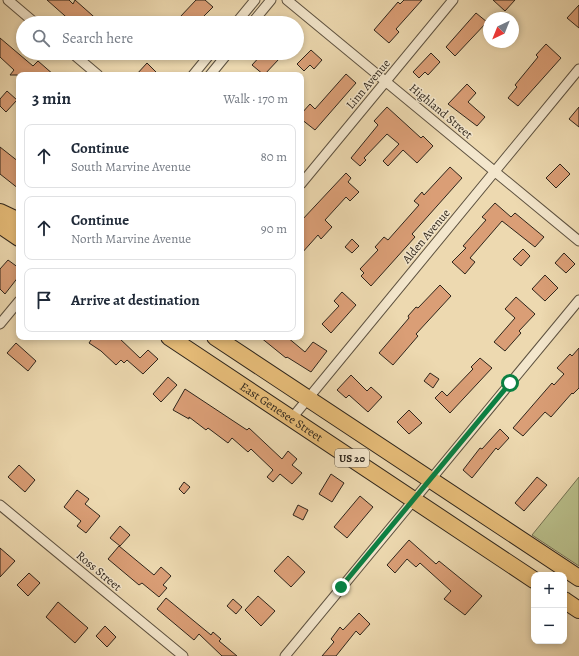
<!DOCTYPE html>
<html lang="en">
<head>
<meta charset="utf-8">
<style>
	body { margin:0; font-family:Alegreya,serif; background:#f6f6f7; color:#1f2937 }
	.controls { position:absolute; right:12px; bottom:12px; display:grid; overflow:hidden; border-radius:8px; box-shadow:0 2px 6px #0003 }
	.controls button { width:36px; height:36px; display:grid; place-items:center; padding:0; border:0; border-bottom:1px solid #e0e1e3; background:#fff; color:#1f2937; font:20px sans-serif }
	.compass { position:absolute; left:483px; top:12px; width:36px; height:36px; border-radius:50%; background:#fff; box-shadow:0 2px 6px #0003; rotate:223deg }
	.stop { position:absolute; width:12px; height:12px; margin:-9px; border:3px solid #0b8043; border-radius:50%; background:#fff }
	.stop.end { background:#0b8043; border-color:#fff; box-shadow:0 1px 4px #0008 }
	.list { margin:0; padding:0; list-style:none }
	h2 { display:flex; justify-content:space-between; align-items:center; height:52px; margin:0; padding:0 16px; font-size:17px }
	h2 small { font-size:13px; font-weight:400; color:#747a83 }
	.list li { display:grid; grid-template-columns:26px 1fr auto; gap:12px; align-items:center; box-sizing:border-box; height:64px; margin:0 8px 8px; padding:0 8px; border:1px solid #e0e1e3; border-radius:8px }
	.list b { display:block; font-size:15px; white-space:nowrap }
	.list p { margin:0; font-size:13px; white-space:nowrap; color:#747a83 }
	.list em { font-size:13px; font-style:normal; color:#747a83 }
	.icon { flex:none; width:22px; height:22px; fill:none; stroke:currentColor; stroke-width:2; stroke-linecap:round; stroke-linejoin:round }
	.map { position:relative; flex:none; width:579px; height:656px; overflow:hidden }
	.search { position:absolute; background:#fff; box-shadow:0 2px 6px #0003; left:16px; top:16px; width:288px; height:44px; display:flex; align-items:center; gap:10px; box-sizing:border-box; padding:0 14px; border-radius:22px; color:#747a83; font-size:15px }
	.panel { position:absolute; background:#fff; box-shadow:0 2px 6px #0003; left:16px; top:72px; width:288px; height:268px; border-radius:8px }
	.map>svg:first-child { display:block }
	.green { fill:#b9bf8b; stroke:#747253 }
	.building { fill:#da9e76; stroke:#2e251b }
	.lines { fill:none; stroke-linecap:round; stroke-linejoin:round }
	.street-casing { stroke:#5e5240; stroke-width:11 }
	.highway-casing { stroke:#2e251b; stroke-width:18 }
	.street { stroke:#f3e6cc; stroke-width:9 }
	.highway { stroke:#e6bc78; stroke-width:16 }
	.route { stroke:#0b8043; stroke-width:5 }
	.labels { text-anchor:middle; stroke-width:3; stroke-linejoin:round; paint-order:stroke }
	.shield { fill:#f3e6cc; stroke:#695f50; stroke-width:1 }
	.shield-label { font-size:11px; font-weight:bold; fill:#2e251b }
	.street-label { font-size:12px; fill:#2e251b; stroke:#f3e6cc }
</style>
</head>
<body>
<div class="map">
<svg width="579" height="656" viewBox="0 0 579 656">
	<rect width="100%" height="100%" fill="#edd9b0"/>
	<filter id="stains"><feTurbulence type="fractalNoise" baseFrequency=".005" numOctaves="4"/><feColorMatrix values="0 0 0 0 .2 0 0 0 0 .09 0 0 0 0 .02 0 0 0 .5 -.17"/></filter>
	<radialGradient id="worn" r=".72"><stop offset=".6" stop-color="#630" stop-opacity="0"/><stop offset="1" stop-color="#630" stop-opacity=".3"/></radialGradient>
	<path class="green" d="M579,477V566L532,535Z"/>
	<path class="building" d="M47,0H69L73,4L75,0L101,23H73Z
		M196,0H205L213,7L199,21L194,16L187,23L180,17Z
		M404,0H422L396,29L399,32L389,43L374,30L398,2L400,4Z
		M493,0H515L505,11Z
		M579,5V28L567,18Z
		M476,13L487,22L455,56L446,47Z
		M0,38L33,66L38,61L54,75H10L14,70L0,57Z
		M546,44L561,58L518,106L508,98L517,87L515,85L538,57L536,55Z
		M311,50L322,60L314,69L310,65L304,71L297,64Z
		M263,53H272L279,59L264,75L252,65Z
		M431,53L440,62L428,75L425,72L419,78L413,72Z
		M147,63L159,75H136Z
		M346,74L356,83L315,130L301,119V114L310,104L315,109Z
		M467,84L476,93L468,102L485,117L477,126L448,104Z
		M7,91L17,100L6,112L0,106V99Z
		M387,107L421,138L423,136L433,146L417,163L403,150L388,166L383,161L399,144L387,134L364,158L366,160L360,166L351,158L378,125L374,121Z
		M579,107V127L569,119Z
		M0,147L19,162V189L0,174Z
		M560,164L570,174L556,188L546,178Z
		M450,167L462,178L412,234L415,237L371,286L361,276L364,273L360,269L378,250L375,247L384,237L388,240L419,205L414,201L422,192L424,195Z
		M346,173L351,178L348,182L359,192L350,201L346,197L325,220L332,227L321,239L318,235L301,254V221Z
		M495,203L511,217L515,213L544,237L535,247L502,221L470,258L475,262L465,274L452,262L466,248L463,246L486,220L482,217Z
		M352,239L359,246L352,253L345,247Z
		M523,249L530,256L521,266L513,259Z
		M564,253L575,264L566,273L555,263Z
		M8,260L19,268V276L5,294L0,289V269Z
		M545,275L558,288L545,301L532,289Z
		M440,285L451,296L416,334L418,336L393,365L379,353L409,318L408,316L416,307L418,308Z
		M342,292L356,305L331,333L322,324L339,306L334,301Z
		M516,297L535,314L519,331L521,333L505,351L494,342L515,318L505,309Z
		M93,337H118L140,358L148,350L158,359L143,374L127,360L124,363L121,360L116,365L101,351L89,343Z
		M260,337H287L305,352L313,342L327,351L311,372L287,357L286,358Z
		M16,343L36,361L28,371L7,353Z
		M579,348V388L573,394L572,393L551,417L545,412L523,436L513,428L552,383L554,385L564,374L557,368L570,354L572,356Z
		M480,358L492,368L450,413L435,398L442,391L447,396L473,369L471,367Z
		M430,373L439,379L433,388L424,381Z
		M351,375L367,391L371,387L382,397L368,412L349,395L346,398L337,390Z
		M168,377L177,385L161,402L153,394Z
		M185,389L247,430L249,428L282,459L288,451L297,459L292,465L302,473L292,484L280,474L273,482L267,477L273,470L251,449L248,452L232,438L228,443L208,428L206,430L189,417V419L173,410Z
		M409,410L422,423L409,434L397,422Z
		M500,429L509,438L498,450L496,448L472,478L463,470L480,448L482,449Z
		M19,465L35,480L25,492L8,477Z
		M331,474L344,483L332,502L319,494Z
		M537,477L547,485L524,511L515,503Z
		M184,482L190,487L184,494L179,489Z
		M77,490L89,499L85,504L100,516L86,533L77,526L81,521L64,507Z
		M360,496L373,507L347,538L334,527Z
		M298,505L308,510L303,520L293,515Z
		M120,526L130,535L120,546L110,538Z
		M409,540L436,564L439,561L482,596L465,615L444,599L451,591L420,563L416,567L407,559L395,573L387,565Z
		M119,546L154,575L161,567L171,576L163,585L167,588L159,597L142,583L139,585L108,559Z
		M0,548L15,561L0,577Z
		M288,556L305,572L291,587L274,571Z
		M29,573L40,583L28,596L17,585Z
		M258,596L275,611L261,626L245,610Z
		M166,598L211,635L213,632L221,639L219,641L237,656H222L199,634L194,640L157,609Z
		M233,599L242,607L236,614L227,606Z
		M58,602L88,628L75,643L46,617Z
		M359,613L370,624L360,635L356,631L336,656H322L334,642L331,639L340,627L343,630Z
		M105,626L116,637L107,647L96,636Z"/>
	<g class="lines">
		<defs>
			<path id="street" d="M8,0L35,23
				M287,0L579,241
				M236,23L255,0
				M252,23L271,0
				M72,53L98,75
				M193,75L211,53
				M210,75L228,53
				M301,184L453,0
				M0,324L19,301
				M292,418L579,69
				M0,505L183,656
				M285,656L579,300"/>
			<g id="highway">
				<path d="M0,212L19,221"/>
				<path d="M0,225L19,238"/>
				<path id="s1" d="M169,337L534,580"/>
				<path d="M215,337L579,578"/>
				<path d="M564,600L579,610"/>
			</g>
		</defs>
		<use href="#street" class="street-casing"/>
		<use href="#highway" class="highway-casing"/>
		<use href="#street" class="street"/>
		<use href="#highway" class="highway"/>
	</g>
	<g class="lines">
		<path class="route" d="M341,587L510,383"/>
	</g>
	<g class="labels">
		<rect class="shield" x="335" y="449" width="34" height="18" rx="3"/>
		<g class="shield-label">
			<text x="352" y="462">US 20</text>
		</g>
		<g class="street-label">
			<text transform="translate(368 84) rotate(-50)" y="4">Linn Avenue</text>
			<text transform="translate(441 111) rotate(40)" y="4">Highland Street</text>
			<text transform="translate(426 236) rotate(-50)" y="4">Alden Avenue</text>
			<text dy="4" stroke="none"><textPath href="#s1" startOffset="135">East Genesee Street</textPath></text>
			<text transform="translate(99 571) rotate(40)" y="4">Ross Street</text>
		</g>
	</g>
	<rect width="100%" height="100%" filter="url(#stains)"/>
	<rect width="100%" height="100%" fill="url(#worn)"/>
</svg>
<div class="controls">
<button>+</button>
<button>−</button>
</div>
<svg class="compass" viewBox="-18 -18 36 36"><path d="M0-13l5 13h-10z" fill="#e53935"/><path d="M0 13l5-13h-10z" fill="#747a83"/></svg>
<div class="stop" style="left:510px;top:383px"></div>
<div class="stop end" style="left:341px;top:587px"></div>
<div class="search"><svg class="icon" aria-label="search" viewBox="0 0 24 24"><circle cx="10" cy="10" r="6"/><path d="M15 15l6 6"/></svg>Search here</div>
<section class="panel">
<h2>3 min<small>Walk · 170 m</small></h2>
<ul class="list">
<li><svg class="icon" aria-label="ahead" viewBox="0 0 24 24"><path d="M12 20V5M6 11l6-6 6 6"/></svg><div><b>Continue</b><p>South Marvine Avenue</p></div><em>80 m</em></li>
<li><svg class="icon" aria-label="ahead" viewBox="0 0 24 24"><path d="M12 20V5M6 11l6-6 6 6"/></svg><div><b>Continue</b><p>North Marvine Avenue</p></div><em>90 m</em></li>
<li><svg class="icon" aria-label="arrive" viewBox="0 0 24 24"><path d="M6 21V4h12l-3 4 3 4H6"/></svg><div><b>Arrive at destination</b></div></li>
</ul>
</section>
</div>
</body>
</html>
